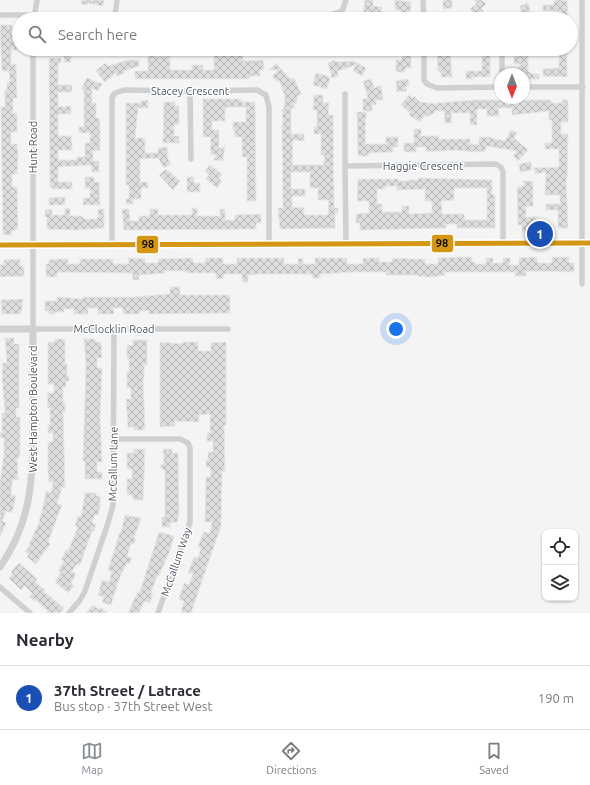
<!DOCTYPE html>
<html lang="en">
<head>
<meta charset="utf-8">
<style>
	body { margin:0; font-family:Ubuntu,sans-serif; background:#f2f2f3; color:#2b2b33 }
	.controls { position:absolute; right:12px; bottom:12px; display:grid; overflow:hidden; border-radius:8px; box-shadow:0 1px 3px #0004 }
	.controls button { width:36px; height:36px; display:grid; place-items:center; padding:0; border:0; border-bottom:1px solid #e1e1e2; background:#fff; color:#2b2b33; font:20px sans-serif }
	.compass { position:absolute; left:494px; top:68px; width:36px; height:36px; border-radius:50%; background:#fff; box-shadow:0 1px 3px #0004; rotate:180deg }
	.you { position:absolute; left:396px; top:329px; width:14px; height:14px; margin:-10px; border:3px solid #fff; border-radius:50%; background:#1a73e8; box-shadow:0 0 0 6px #1a73e833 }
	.badge { display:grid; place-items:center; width:26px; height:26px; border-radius:50%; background:#868d94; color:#fff; font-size:13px; font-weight:700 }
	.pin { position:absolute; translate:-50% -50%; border:2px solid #fff; box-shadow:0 1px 4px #0006 }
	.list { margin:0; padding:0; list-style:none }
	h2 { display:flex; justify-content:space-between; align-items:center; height:52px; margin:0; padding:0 16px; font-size:17px }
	h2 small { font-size:13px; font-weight:400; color:#7c7c81 }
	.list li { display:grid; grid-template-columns:26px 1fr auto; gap:12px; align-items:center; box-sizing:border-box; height:64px; padding:0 16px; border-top:1px solid #e1e1e2 }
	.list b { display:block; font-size:15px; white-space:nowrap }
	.list p { margin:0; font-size:13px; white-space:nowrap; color:#7c7c81 }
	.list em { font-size:13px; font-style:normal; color:#7c7c81 }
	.icon { flex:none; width:22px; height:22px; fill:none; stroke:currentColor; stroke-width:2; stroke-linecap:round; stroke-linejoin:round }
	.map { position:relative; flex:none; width:590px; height:613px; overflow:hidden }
	.search { position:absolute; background:#fff; box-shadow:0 1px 3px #0004; left:12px; right:12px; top:12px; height:44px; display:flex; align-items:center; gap:10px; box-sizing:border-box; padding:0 14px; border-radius:22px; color:#7c7c81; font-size:15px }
	.sheet { height:116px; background:#fff }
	nav { display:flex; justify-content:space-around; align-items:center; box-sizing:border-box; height:56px; border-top:1px solid #e1e1e2; background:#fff; font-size:11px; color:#7c7c81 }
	nav a { display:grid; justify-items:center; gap:2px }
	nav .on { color:#868d94 }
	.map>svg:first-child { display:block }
	.building { fill:url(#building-cross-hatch); stroke:#e5e6e7; fill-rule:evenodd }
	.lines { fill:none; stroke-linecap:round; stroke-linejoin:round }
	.minor { stroke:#ced0d2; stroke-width:5.5 }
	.tertiary { stroke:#ced0d2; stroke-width:7 }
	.bus-1-casing { stroke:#fff; stroke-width:8 }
	.bus-1 { stroke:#d49613; stroke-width:5 }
	.labels { text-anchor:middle; stroke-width:3; stroke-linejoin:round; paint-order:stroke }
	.street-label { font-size:11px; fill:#4a5661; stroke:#fff }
	.line-badge { stroke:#fff; stroke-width:1.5 }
	.pale-badge-label { font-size:11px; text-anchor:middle; font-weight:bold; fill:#111 }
</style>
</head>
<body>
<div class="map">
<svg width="590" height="613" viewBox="0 0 590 613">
	<defs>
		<pattern id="building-cross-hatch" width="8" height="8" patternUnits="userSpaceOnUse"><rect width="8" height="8" fill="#ddddde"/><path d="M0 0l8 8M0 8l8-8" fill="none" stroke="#b5b6b7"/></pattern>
	</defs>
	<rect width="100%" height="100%" fill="#f4f4f4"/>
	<path class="building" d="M82,0H104L103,6L88,3L87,5L81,4Z
		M365,0H373V6L382,7L381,13L373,12L370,19H362Z
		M395,0L411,2L410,19H401V10H395Z
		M443,0H452V8L443,9Z
		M474,0H482L486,4L481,9L484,11L478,17L470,9L477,3Z
		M554,0H567L568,19H557V11H543V5H554Z
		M528,3L531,15L523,18L520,6Z
		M0,25H12V29H17V50H11V64H16L17,98H13V113H17V132H11V144H17L18,154L17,174H12V187H17L18,229L12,231V235H3L1,107H5V90H7V82H10L9,71H2Z
		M148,49H155V57L170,56V70H192V65H203V70H214V49H243V61L263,60L264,70H260V76H250L249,79H135V71H148Z
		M402,49H411V68H405V72H396V60H402Z
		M482,49H490V77H473V79H466V71H482V55H473V50Z
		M520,49H528V71L533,74H539V79H527L524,77V74H514L521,64H514V56H520Z
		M437,50H450L452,77H441V72L438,71Z
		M559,52H567V77L543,76V69L559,68Z
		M64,54H71V62H64Z
		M49,58H61V63H58V85H72V92H58V107L71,106V114H58V136H71L72,145V150H58V160H77V157H85V143H90V133H79V127H84V90L81,89L87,78L102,84L98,91L92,88V103H96V118H99L100,126V150L93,151V161H99V172H92L91,165L58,167V182H72V189H52V187H50Z
		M129,60H139V66L124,71L125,73L117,76L116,73L105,82L96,71L105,63L108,66Z
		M335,60L336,62L354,61L366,68L362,76L353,71L356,65L337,71L339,76L332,78L328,63Z
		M276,63L290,79L294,78L301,94L297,96V103H294V108H291V134H304V141L293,140L292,165H324V155H321V134H314V127H317V110H313L314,95H323V103H329L328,115H333L334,208H338V213H335V228L280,229L278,208H283L282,125H283L282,109H284L285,96L279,80L277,82L272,76L279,70H269ZM291,172H310V188H318V200H329L328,215H304V208L292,207V196H305V189H291Z
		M316,73L330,77L327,89L313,85Z
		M371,79L374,88L381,85L383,100H376V105H372V111H363V99L368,98L363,81Z
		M408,79L409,85L406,87L407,91L397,92L396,81Z
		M409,95L413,98L414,96L420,102L437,104V103L474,100H551V103H562V100H568V122H561V134H568L567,179H566L568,228H558V210H546V204H560V195H545L546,172L535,174L534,168L559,167V149H545V143H552V120H549V111L512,115V108H498L499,116H487V109H477V125H470V113H451L452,123H445L444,111H435L434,113L428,116H424L420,122L409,115L410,113L401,105Z
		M203,99H241V102H255L256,201H247V157H242V137H235V130H233V122H246V107H228L225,109V121H212V130H219V148H223L225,145L223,161L213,160L217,155L210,154L211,137H203Z
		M148,100V108H138L135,138H145V153H158V148L167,147L168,159L171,164L164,168L158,158L140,159V182H148V188H141V199H133V204H126V199H129V185H126V103H141V101Z
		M164,102H175V106H179V124L174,125V136H179V143H163Z
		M357,112H366L365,144H386V137H398V147H393V152L368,153V156H358Z
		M414,129H421V136H439V139H470V144L479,145V137H491V138L505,141L511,130L517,133L514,138L528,150L518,161L513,156L517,151L486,146L485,151L476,152L454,150L426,152V147H416V152H404V143H414Z
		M531,162L532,170L520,172L519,164Z
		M210,165L222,174L219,179L222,181L217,188L206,179L209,175L205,171Z
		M166,169L180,181L173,190L159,175Z
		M85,177H94V182H99L100,205H83V198H90V188L85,189Z
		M187,177H194V183H200V192H187Z
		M418,178L492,180V195H495V228H457V224H446V228L360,230V223H356V214L369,213V201H357L358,179H398V181H409V180H418ZM385,186H397V190L425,189V201H432V213L409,214V206H402V212H382V204H377V189H385ZM454,188H487V220H465L464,214H442L441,201L454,200Z
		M523,181H533V206L526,207V217H537L535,232H522V225H518L517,187L524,186Z
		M65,197V205H49V198Z
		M65,208H70V216H82L84,219H96L98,217V209H104V228L74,230L47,229V217H45V210L52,209V215H65Z
		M192,208H197V216H220V209H225V220H235V215L261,214V223H256V229L124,230L122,209H129L130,221H139V216H150V209H158V215H192Z
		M546,226H553V233H546Z
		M463,257H472V262H475V264H486V258H493V263H503V258H510V265H519V258L537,257V262L540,263H552V257H569V263H574V272L526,271V276H515V272H445V275L430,277L417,276V275H386V272H353L320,274V278H313L311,274H258L248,275V282H242V274H224L222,279H216V273H186V271H165V273L139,275V280H133L132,273L57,272V277H46V264H49V260L62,259H68V264H80V259H113V264H129L128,258L145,259V263H158V259L192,258L194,263H205L206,258H223V264H237V258H284V264H298V259L303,258V264H315V258H347V264H360L363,263V258H379V262H392V259L409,258V259H425V264H438V258Z
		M20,259V266H24V276L0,277V265L4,264V260Z
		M170,287H180V295H230V313L149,314V311H140V314H123V308H113L114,314H98V308H88V314H74V309H64V312H55V314H49V311H45V301H57V297L83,299V297H134L170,294Z
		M23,299L21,314H2L1,300Z
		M5,338H14V344H19V408H16V417H20V451L19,458H17L18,480L13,479L12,483L11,495L16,496L12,513L6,511L2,521L6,523L0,537V482L4,454V438H0V433H2V413H5L2,376L3,363H7Z
		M55,339H65V364H67V376H69V381H66V387H63V402H65V412H63L65,487H62L57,504L62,505L48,542L50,544L36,564L27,557L29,554L25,552L31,544H29L40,521H39L43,507L46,491L51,493L53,482H49L48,474V442H53V433H48V425H50V408H48L47,393H54V384H48V342H55Z
		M84,339H95V342H101L102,358H97V368H102L100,419L102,462H97V472H102V479H85V461H83L86,366Z
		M133,340H147V365H144V379H143L145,430H134V427H128L126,399H131V388H127V372H129V359H127V345H133Z
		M160,342L183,344V342H198V351H211V343L226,342V425H224L225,471H222L221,526L191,613H181L184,601L179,599L184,583L189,585L193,574L188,573L194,557L198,558L201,548L198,547L203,532L210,533L212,522H205L206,477H211L210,467H206V460H208V452H213V441H207V433H210V414L199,415V422L175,421V426L160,427Z
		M134,449H145L143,500H134L131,495H127V479H132V469H127V453H134Z
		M163,449H172V453H178L179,514L177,522L170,523V527H162V517H165V474L164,469H161V464H164Z
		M85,493H96V496H100V507L98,515L95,514L92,523L96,524L94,531H92L80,565L77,564L72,571L76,574L71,584L74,586L68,593L55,582L61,572L58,571L64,561L61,560L66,550L68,551L78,527L75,526L78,516L81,517Z
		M125,515L141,518L134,538L136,539L134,544L131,543L127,556L132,558L129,564L127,563L119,579L111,605L102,602L104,597L98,595L102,580L109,582L112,572L108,570L120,532H121Z
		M159,532L174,536L169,553L158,577L157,576L151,593L153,594L150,603L144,601L139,613H128L138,591L140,592Z
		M19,563L37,579L35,582L45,590L43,591L64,608L60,613H46L48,611L36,600L35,601L29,597L32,593L25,586L21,590L9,578L13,574L11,572Z
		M93,605L99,610L100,607L108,613H86Z"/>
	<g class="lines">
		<path class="minor" d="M423,0L424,19
			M582,0V284
			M0,15H330L342,11L346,0
			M115,15L117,0
			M502,17V19
			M34,19L37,0
			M33,49V329H228
			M424,49V80L427,84L437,88L500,87
			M502,49V74
			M524,87H583
			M190,91L191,159
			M345,94V166
			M112,244V97L115,93L124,90L182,91L257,90L266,95L269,107V244
			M346,244L345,166L496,164L501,167L503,172V244
			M0,245L590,243
			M113,439H180L188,443L190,448V522L158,613
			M0,587L30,613
			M69,613L80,600L85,591L108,523L113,505L114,329"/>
		<path class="tertiary" d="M0,329H33C33,361 33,392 33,424C33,478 32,521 0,567"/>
		<defs>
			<path id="bus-1" d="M0,245L590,243"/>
		</defs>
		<use href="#bus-1" class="bus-1-casing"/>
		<use href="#bus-1" class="bus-1"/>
	</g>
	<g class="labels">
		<g class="street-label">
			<text x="190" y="95">Stacey Crescent</text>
			<text transform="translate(33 147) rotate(-90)" y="4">Hunt Road</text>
			<text x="423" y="170">Haggie Crescent</text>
			<text x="114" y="333">McClocklin Road</text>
			<text transform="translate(33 409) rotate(-90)" y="4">West Hampton Boulevard</text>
			<text transform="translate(113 464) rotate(-89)" y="4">McCallum Lane</text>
			<text transform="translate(176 562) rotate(-71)" y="4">McCallum Way</text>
		</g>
	</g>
	<g class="line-badge">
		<rect x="431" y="234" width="23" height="19" rx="4" fill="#d49613"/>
		<rect x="136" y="235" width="23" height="19" rx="4" fill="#d49613"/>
	</g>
	<g class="pale-badge-label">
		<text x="442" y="247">98</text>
		<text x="148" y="248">98</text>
	</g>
</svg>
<div class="controls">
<button><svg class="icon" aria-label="locate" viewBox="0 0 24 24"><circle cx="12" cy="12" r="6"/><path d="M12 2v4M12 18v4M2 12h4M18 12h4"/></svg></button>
<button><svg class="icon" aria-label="layers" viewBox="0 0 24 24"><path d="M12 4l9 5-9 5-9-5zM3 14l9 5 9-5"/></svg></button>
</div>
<svg class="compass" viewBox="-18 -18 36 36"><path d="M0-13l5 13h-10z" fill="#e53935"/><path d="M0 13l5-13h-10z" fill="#7c7c81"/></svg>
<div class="you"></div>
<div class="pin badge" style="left:540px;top:234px;background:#1a4fb4">1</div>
<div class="search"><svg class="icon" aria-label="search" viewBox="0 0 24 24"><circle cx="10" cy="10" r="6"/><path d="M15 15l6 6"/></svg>Search here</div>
</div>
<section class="sheet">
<h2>Nearby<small></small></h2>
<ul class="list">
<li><span class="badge" style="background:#1a4fb4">1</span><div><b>37th Street / Latrace</b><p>Bus stop · 37th Street West</p></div><em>190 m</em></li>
</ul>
</section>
<nav>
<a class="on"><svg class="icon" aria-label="map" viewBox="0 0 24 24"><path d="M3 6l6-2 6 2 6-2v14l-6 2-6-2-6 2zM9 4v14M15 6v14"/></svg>Map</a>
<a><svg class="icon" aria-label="directions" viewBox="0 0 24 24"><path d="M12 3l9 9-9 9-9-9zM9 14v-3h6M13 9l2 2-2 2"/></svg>Directions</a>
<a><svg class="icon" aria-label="saved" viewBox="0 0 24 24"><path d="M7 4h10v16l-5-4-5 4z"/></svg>Saved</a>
</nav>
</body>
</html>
